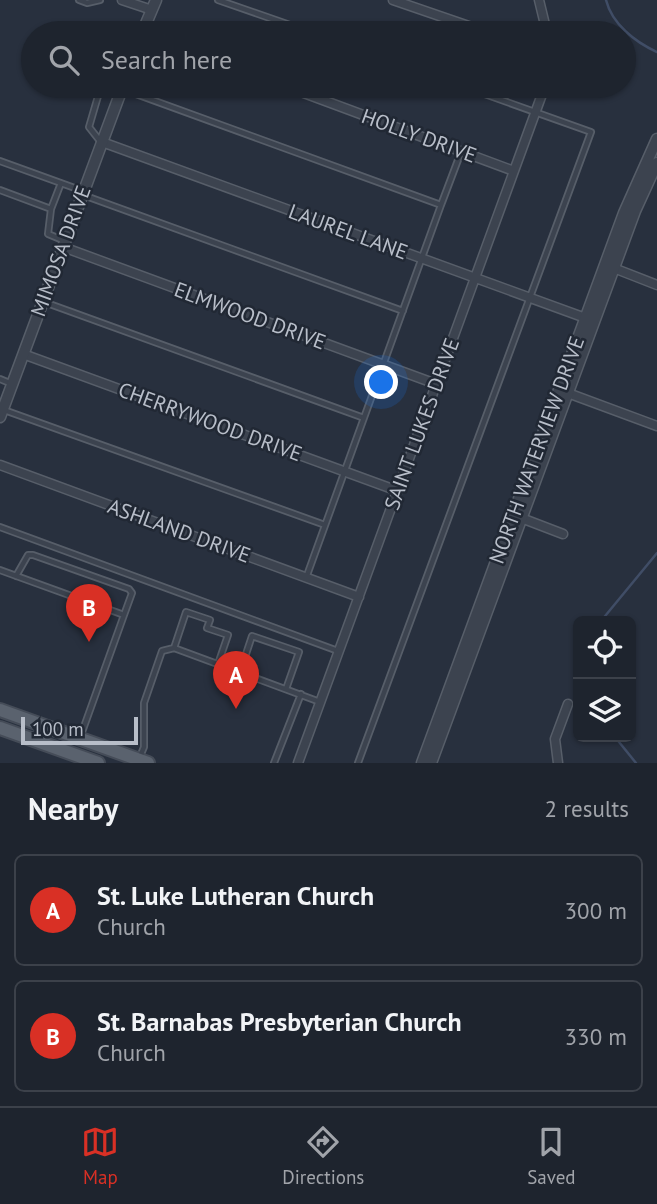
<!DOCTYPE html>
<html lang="en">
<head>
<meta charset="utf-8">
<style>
	body { margin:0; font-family:"PT Sans",sans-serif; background:#262c36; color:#f1f3f6 }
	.controls { position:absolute; right:21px; bottom:21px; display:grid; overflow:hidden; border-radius:10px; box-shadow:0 2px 5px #0004 }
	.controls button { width:63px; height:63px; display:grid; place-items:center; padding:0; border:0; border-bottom:2px solid #3c414a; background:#1e242e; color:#f1f3f6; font:35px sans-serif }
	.scale { position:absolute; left:21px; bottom:18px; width:117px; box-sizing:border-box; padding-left:7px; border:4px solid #b8bec9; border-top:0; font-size:19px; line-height:24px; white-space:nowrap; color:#b8bec9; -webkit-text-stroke:5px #212834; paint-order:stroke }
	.you { position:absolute; left:382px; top:383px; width:24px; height:24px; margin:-18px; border:5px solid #fff; border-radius:50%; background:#1a73e8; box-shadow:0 0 0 10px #1a73e833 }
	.badge { display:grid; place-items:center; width:46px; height:46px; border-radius:50%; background:#d93025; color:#fff; font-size:23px; font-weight:700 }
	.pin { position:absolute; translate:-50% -58px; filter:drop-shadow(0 2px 4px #0008) }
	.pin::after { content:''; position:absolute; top:37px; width:24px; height:21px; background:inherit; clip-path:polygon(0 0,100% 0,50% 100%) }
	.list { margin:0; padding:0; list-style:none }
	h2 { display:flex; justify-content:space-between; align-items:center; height:91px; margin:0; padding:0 28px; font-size:30px }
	h2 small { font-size:23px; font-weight:400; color:#a1a4aa }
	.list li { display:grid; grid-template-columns:46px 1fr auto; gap:21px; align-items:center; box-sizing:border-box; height:112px; margin:0 14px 14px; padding:0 14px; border:2px solid #3c414a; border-radius:10px }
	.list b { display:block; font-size:26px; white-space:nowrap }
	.list p { margin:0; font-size:23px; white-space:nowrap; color:#a1a4aa }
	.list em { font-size:23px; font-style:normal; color:#a1a4aa }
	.icon { flex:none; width:38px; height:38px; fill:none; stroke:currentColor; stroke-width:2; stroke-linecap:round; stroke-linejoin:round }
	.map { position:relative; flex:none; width:657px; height:763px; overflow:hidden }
	.search { position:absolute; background:#1e242e; box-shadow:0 2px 5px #0004; left:21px; right:21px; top:21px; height:77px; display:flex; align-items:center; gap:18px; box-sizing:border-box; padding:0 24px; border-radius:38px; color:#a1a4aa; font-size:26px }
	.sheet { height:343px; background:#1e242e }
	nav { display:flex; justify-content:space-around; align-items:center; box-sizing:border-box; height:98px; border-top:2px solid #3c414a; background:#1e242e; font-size:19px; color:#a1a4aa }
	nav a { display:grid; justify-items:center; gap:4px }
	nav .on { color:#d93025 }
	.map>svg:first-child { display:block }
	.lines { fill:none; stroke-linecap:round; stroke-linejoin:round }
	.stream { stroke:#404d66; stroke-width:2.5 }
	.service-casing { stroke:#575e69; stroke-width:8 }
	.minor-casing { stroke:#575e69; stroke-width:11 }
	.tertiary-casing { stroke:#575e69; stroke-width:13 }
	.primary-casing { stroke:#454c58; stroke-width:16 }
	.service { stroke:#3c434f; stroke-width:4.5 }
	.minor { stroke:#3c434f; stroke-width:8 }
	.tertiary { stroke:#3c434f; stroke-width:10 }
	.primary { stroke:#5a626e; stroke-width:12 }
	.labels { text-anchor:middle; stroke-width:5; stroke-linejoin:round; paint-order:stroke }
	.street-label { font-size:21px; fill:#b8bec9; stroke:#212834 }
</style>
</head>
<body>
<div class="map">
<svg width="657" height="763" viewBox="0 0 657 763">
	<rect width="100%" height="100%" fill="#28303e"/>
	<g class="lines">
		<path class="stream" d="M606,0C612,24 635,42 657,52
			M601,621L657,553
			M615,737L636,763"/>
		<defs>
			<path id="service" d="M79,0L87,3L100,0
				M218,0L313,33
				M122,89L441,205L306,578
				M100,141L89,127L101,86
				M0,161L83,191
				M0,190L51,209L48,234L65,241
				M83,195L403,311
				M441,205L461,152
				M51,209L61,183
				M44,302L364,418
				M0,379L12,384
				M4,410L325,525
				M0,527L338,651
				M0,570L124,615L81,735
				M16,576L28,555H33L129,589L132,593L124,615
				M174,648L186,612L210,620L207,628L228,635L218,664
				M240,672L252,636L299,652L286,689
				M139,759L144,747V703L162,651L174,648L320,702
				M274,763L301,694
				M358,763L591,132L462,86"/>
			<path id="minor" d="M122,0L152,10
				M393,0L489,33
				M539,0L547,33
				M285,86L514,171
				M102,142L591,320
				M63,247L436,384
				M611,267L657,285
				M23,354L398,491
				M565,392L657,426
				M0,465L359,597
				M516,516L563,534
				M298,763L545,86
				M558,763L555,739L568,704"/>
			<path id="tertiary" d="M142,33L156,0
				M0,417L123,86
				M422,763L624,213L657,139
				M431,763L635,211L657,163"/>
			<path id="primary" d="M0,710L148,763
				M0,728L98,763"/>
		</defs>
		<use href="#service" class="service-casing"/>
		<use href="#minor" class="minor-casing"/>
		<use href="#tertiary" class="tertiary-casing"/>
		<use href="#primary" class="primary-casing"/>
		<use href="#service" class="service"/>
		<use href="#minor" class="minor"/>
		<use href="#tertiary" class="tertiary"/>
		<use href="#primary" class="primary"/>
	</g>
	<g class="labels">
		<g class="street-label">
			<text transform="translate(419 136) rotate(20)" y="7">HOLLY DRIVE</text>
			<text transform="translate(348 232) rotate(20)" y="7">LAUREL LANE</text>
			<text transform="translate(61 251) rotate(-70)" y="7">MIMOSA DRIVE</text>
			<text transform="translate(250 316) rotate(20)" y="7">ELMWOOD DRIVE</text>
			<text transform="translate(210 422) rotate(20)" y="7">CHERRYWOOD DRIVE</text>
			<text transform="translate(422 424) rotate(-70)" y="7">SAINT LUKES DRIVE</text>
			<text transform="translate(537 450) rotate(-70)" y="7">NORTH WATERVIEW DRIVE</text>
			<text transform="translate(179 531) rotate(20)" y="7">ASHLAND DRIVE</text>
		</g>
	</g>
</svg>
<div class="controls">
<button><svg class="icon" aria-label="locate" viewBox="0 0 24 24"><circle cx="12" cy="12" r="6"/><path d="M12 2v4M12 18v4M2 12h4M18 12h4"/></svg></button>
<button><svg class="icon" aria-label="layers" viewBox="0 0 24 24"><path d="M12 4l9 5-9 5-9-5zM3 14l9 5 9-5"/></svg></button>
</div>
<div class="scale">100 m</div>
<div class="you"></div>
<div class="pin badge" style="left:236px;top:709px">A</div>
<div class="pin badge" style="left:89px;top:642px">B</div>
<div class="search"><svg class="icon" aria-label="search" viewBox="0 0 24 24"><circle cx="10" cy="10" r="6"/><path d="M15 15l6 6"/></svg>Search here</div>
</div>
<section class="sheet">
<h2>Nearby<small>2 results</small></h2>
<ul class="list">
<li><span class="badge">A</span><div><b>St. Luke Lutheran Church</b><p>Church</p></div><em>300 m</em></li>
<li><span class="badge">B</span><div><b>St. Barnabas Presbyterian Church</b><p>Church</p></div><em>330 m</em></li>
</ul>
</section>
<nav>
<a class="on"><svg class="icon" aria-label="map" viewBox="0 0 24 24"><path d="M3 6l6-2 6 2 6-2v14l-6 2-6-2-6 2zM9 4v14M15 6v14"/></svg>Map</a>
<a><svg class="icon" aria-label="directions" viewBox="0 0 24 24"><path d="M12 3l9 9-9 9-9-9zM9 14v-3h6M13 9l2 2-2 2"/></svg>Directions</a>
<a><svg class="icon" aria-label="saved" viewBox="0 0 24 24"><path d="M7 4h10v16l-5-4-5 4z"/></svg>Saved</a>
</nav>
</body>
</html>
